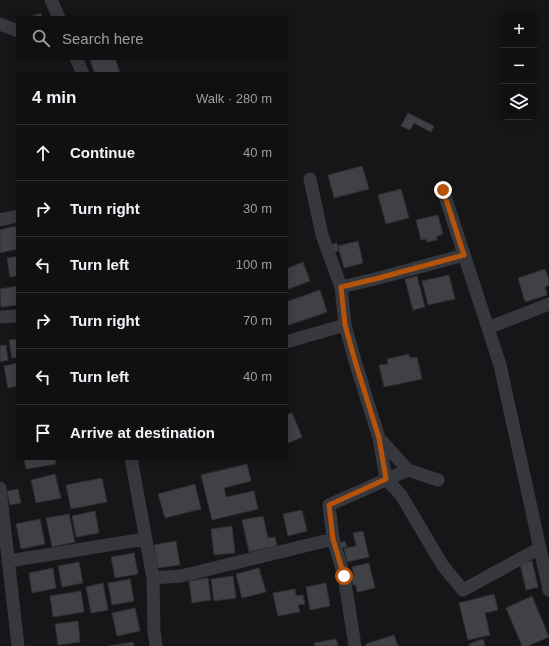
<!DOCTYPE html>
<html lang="en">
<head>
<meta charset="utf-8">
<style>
	body { margin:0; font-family:Arial,sans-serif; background:#19191b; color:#f1f3f6 }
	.controls { position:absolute; right:12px; top:12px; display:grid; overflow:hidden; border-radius:6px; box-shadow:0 2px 10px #0003 }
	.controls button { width:36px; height:36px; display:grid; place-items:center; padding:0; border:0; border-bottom:1px solid #303032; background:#101012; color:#f1f3f6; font:20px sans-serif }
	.stop { position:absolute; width:12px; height:12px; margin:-9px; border:3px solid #b45309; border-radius:50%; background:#fff }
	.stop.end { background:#b45309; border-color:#fff; box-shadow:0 1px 4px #0008 }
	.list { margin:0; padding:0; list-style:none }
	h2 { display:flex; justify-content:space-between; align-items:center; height:52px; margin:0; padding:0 16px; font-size:17px }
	h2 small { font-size:13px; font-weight:400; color:#9c9d9f }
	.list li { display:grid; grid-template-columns:26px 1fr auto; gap:12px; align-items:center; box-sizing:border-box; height:56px; padding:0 16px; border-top:1px solid #303032 }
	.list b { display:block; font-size:15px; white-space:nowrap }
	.list em { font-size:13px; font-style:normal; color:#9c9d9f }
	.icon { flex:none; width:22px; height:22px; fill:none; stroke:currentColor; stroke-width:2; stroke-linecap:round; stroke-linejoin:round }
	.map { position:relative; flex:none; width:549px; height:646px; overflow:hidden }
	.search { position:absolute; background:#101012; box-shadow:0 2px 10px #0003; left:16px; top:16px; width:272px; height:44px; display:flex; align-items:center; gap:10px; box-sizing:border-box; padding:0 14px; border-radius:6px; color:#9c9d9f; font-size:15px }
	.panel { position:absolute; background:#101012; box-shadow:0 2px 10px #0003; left:16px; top:72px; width:272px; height:388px; border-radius:6px }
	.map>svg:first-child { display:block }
	.building { fill:#404145; stroke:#303034 }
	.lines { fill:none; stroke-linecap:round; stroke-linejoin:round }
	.street { stroke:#37383d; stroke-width:13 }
	.route { stroke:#b45309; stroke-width:5 }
</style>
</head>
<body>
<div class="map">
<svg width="549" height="646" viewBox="0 0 549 646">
	<rect width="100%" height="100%" fill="#161618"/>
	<path class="building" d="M41,13L42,18H27Z
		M89,58H115L120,73L117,74H95Z
		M408,113L434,126L431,132L414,123L410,130L401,126Z
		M362,166L369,189L334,198L328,175Z
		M401,189L409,218L386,224L378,195Z
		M438,215L443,234L437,236V240L427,242L426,239L421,240L416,220Z
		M16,226L18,237V249L0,253V230Z
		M358,241L363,263L344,268L338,246Z
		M337,243L338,251L332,253L330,245Z
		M18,256V276L10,277L7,258Z
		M303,262L310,281L286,290V269Z
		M545,269L549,280V285L545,287L547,295L525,302L518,278Z
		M449,275L455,299L428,305L422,281Z
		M417,276L425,307L413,310L405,279Z
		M18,286V305L1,307L0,289Z
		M320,290L327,312L286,326V302Z
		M18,339V357L12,358L9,340Z
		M6,345L8,360L0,362V346Z
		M409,354L410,358L417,357L422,379L384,387L379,365L388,364L387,359Z
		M18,363V386L8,388L4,366Z
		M292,413L302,437L286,444V415Z
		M24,458H55L56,464L26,469Z
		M247,464L251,481L224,488L226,497L254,491L258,509L212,520L201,475Z
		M55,474L61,498L36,503L31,480Z
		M102,478L107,502L71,509L66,485Z
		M195,484L201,509L165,518L158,494Z
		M18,489L21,503L10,505L7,491Z
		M302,510L307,531L288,536L283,514Z
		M95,511L99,533L76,537L72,516Z
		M69,514L75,542L52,547L46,518Z
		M263,516L268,538L275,537L277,546L249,552L242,520Z
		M40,519L45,544L21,549L16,524Z
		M232,526L235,553L214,555L211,529Z
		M363,531L369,557L347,562L344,548L356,546L353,533Z
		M176,541L180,565L158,568L154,545Z
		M345,541L347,547L340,548L339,543Z
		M134,553L138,574L115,578L111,557Z
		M532,561L538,587L526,590L520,564Z
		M79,562L83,583L62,587L58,566Z
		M369,563L375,588L357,592L356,585H353L351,577L354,576L352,567Z
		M53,568L56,588L32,593L29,573Z
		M259,568L266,592L242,598L236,574Z
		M233,576L236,598L214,601L211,579Z
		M208,578L211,600L192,603L189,581Z
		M130,579L134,601L112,605L108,583Z
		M103,583L108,610L91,613L86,587Z
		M326,583L330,606L310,610L306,587Z
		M295,589L296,596L303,595L305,604L298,605L300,612L278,616L273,593Z
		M81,591L84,612L53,617L50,596Z
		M494,594L498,610L485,613L490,635L468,640L459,603Z
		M532,596L549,637L528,646H522L506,608Z
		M135,608L140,631L117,636L112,613Z
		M78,621L80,642L58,645L55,624Z
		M394,635L398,646H366V644Z
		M336,639L338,646H315L314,643Z
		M483,639L485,646H470L469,644Z
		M133,642L134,646H109Z"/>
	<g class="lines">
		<path class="street" d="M51,0L59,18
			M0,24L18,31
			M76,58L83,74
			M310,179L322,235L341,287L345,325L355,361L379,438L386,479L401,495L443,566L463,590L540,548
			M443,190L500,365L549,590
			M0,220L18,216
			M341,287L375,279L464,255
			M0,317L18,316
			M488,328L549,304
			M286,342L345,325
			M379,438L408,470L438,480
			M131,458L153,578L154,631L156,646
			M0,488L18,646
			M9,561L145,539
			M153,578L181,576L333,539
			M355,646L344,576L333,539L329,505L408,470"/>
	</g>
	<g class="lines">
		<path class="route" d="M344,576L333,539L329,505L386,479L379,438L355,361L345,325L341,287L375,279L464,255L443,190"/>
	</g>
</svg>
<div class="controls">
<button>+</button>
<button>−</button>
<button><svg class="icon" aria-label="layers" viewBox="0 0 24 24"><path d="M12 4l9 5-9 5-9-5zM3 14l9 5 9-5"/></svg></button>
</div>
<div class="stop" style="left:344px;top:576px"></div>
<div class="stop end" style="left:443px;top:190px"></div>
<div class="search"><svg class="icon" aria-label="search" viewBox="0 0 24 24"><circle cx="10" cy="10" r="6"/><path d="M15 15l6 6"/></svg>Search here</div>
<section class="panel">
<h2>4 min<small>Walk · 280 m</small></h2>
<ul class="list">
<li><svg class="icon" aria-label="ahead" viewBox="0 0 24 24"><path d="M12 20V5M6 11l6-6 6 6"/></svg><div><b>Continue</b></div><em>40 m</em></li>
<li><svg class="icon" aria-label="right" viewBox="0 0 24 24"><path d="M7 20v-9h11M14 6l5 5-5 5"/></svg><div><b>Turn right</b></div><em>30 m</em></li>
<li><svg class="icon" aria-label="left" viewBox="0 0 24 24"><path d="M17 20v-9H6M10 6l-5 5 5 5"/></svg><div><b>Turn left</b></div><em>100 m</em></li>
<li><svg class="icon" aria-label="right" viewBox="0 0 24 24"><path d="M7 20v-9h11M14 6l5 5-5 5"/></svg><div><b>Turn right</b></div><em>70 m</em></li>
<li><svg class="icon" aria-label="left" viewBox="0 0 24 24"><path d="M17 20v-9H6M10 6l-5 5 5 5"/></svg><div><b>Turn left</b></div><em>40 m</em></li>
<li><svg class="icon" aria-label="arrive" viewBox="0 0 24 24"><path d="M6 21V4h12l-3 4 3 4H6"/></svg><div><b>Arrive at destination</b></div></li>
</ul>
</section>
</div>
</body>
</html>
